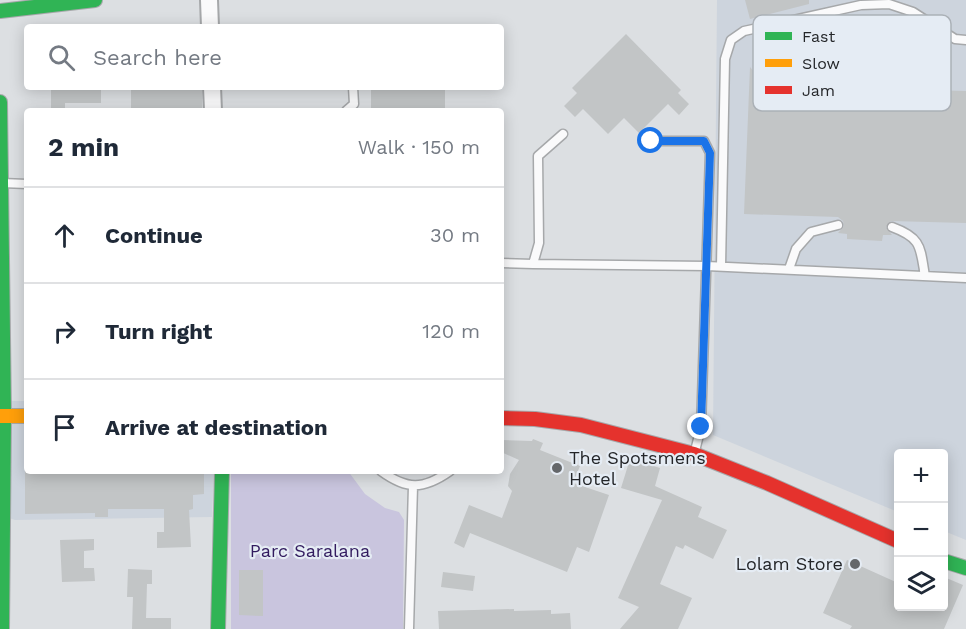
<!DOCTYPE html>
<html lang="en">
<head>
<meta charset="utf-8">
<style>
	body { margin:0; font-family:"Work Sans",sans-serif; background:#f2f2f3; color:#1f2937 }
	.controls { position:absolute; right:18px; bottom:18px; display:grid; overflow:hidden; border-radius:6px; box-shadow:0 3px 15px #0003 }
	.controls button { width:54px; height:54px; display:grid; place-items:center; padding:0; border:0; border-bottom:2px solid #e0e1e3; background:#fff; color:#1f2937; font:30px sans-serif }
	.stop { position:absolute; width:18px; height:18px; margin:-14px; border:4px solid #1a73e8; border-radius:50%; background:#fff }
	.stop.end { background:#1a73e8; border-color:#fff; box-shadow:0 2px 6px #0008 }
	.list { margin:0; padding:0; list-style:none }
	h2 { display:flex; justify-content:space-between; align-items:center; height:78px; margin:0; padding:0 24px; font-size:26px }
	h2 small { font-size:20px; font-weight:400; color:#747a83 }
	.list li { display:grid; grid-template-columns:39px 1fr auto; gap:18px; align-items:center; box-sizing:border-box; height:96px; padding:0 24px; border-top:2px solid #e0e1e3 }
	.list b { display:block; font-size:22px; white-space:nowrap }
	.list em { font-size:20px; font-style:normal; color:#747a83 }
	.icon { flex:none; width:33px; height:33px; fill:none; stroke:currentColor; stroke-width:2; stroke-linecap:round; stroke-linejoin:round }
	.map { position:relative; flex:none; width:966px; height:629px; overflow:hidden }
	.search { position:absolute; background:#fff; box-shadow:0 3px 15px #0003; left:24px; top:24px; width:480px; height:66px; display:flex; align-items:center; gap:15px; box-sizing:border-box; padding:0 21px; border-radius:6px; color:#747a83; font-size:22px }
	.panel { position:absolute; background:#fff; box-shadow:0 3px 15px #0003; left:24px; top:108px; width:480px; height:366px; border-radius:6px }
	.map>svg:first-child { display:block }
	.built { fill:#cdd4dd }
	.green { fill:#c9c5de }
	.building { fill:#c2c5c6 }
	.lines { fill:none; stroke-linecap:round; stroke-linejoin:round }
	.lane-casing { stroke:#a6a8aa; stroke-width:11 }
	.street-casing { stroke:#a6a8aa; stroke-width:20 }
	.fast-casing { stroke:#a6a8aa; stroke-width:16 }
	.slow-casing { stroke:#a6a8aa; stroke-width:16 }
	.jam-casing { stroke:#a6a8aa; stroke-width:16 }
	.lane { stroke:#fafafb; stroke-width:8 }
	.street { stroke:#fafafb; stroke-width:16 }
	.fast { stroke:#30b455; stroke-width:14 }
	.slow { stroke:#ff9f0a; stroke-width:14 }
	.jam { stroke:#e5322d; stroke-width:14 }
	.route { stroke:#1a73e8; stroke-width:8 }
	.poi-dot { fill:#64676a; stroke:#e5ecf4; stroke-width:2 }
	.labels { text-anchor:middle; stroke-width:4.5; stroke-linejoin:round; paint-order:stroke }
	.poi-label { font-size:18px; fill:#242629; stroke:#e5ecf4; text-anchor:start }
	.park-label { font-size:18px; fill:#321b5f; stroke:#e5ecf4 }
	.key { fill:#e5ecf4; stroke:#abb1b7; stroke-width:1.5 }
	.key-label { font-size:16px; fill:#242629 }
</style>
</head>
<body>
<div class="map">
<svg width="966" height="629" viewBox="0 0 966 629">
	<rect width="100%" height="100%" fill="#dcdfe2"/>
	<path class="built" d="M717,0H966V540L944,531V454H898V512L713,435Z
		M0,401H27V471H214L212,517L15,520L0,515Z"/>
	<path class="green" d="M231,471H348L365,494L385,508L399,512L404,520L403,629H231Z"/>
	<path class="building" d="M745,0H809V4L750,19Z
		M626,34L681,90L678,93L689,104L679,115L668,104L639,133L624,118L608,134L583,109L575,117L564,106L577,93L572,88Z
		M872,43L888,46L909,59L921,75L925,90L966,91V223L891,221L886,227L892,235H883L882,241L847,239V234L838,233L844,226L843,221L838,217L744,214L750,67L764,83L820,85L824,72L832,59L843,51L856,45Z
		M51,87H101V103H65V111H51Z
		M131,87H202V111H131Z
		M371,87H445V111H371Z
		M533,439L543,443L540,450L580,466L573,483L609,495L589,552L577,547L567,572L470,533L464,548L454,543L469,505L502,518L512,491L508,486L510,474L519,460L501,452V440L532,441Z
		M630,459L660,468L655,486L702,507L698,517L727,530L713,559L685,545L683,549L676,546L660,584L692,598L678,629H620L639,607L618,598L662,500L621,488Z
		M25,471H204V494L193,495V509L189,510L191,547L157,548V532H164V509H108V517H95V513L25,514Z
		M94,539V550L84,551V568H94L95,581L62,582L60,540Z
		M847,560L898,583V606H944V577L963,585L944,629H850L852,626L823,613Z
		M128,569L152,570V584H147L146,618H171V629H132L133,597H127Z
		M239,570H263V616L239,615Z
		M443,572L475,576L473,591L441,587Z
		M514,609V611L551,610V614L570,613L571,629H439L438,611Z"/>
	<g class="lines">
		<defs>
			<path id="lane" d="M346,111L354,104L353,87
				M651,141H704L710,153L701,427L695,451
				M2,183L27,184
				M892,227C922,238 920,247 925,276
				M501,263L533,264L539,243L538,156L563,134
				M533,264L707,266L966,278
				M721,266L725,59L731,40L744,31L861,5L889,4L913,12L955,39L966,40
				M789,269L796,249L811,232L838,225
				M381,471C407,490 423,490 450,471
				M409,629L413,486"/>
			<path id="street" d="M209,0L210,27
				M212,87L213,111"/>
			<path id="fast" d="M0,11L95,0
				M0,102L4,416L2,629
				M944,561L966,568
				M218,629L222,471"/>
			<path id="slow" d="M0,416H27"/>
			<path id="jam" d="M501,418L535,419L581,425L694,454L767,483L898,541"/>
		</defs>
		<use href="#lane" class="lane-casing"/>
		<use href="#street" class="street-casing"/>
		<use href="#fast" class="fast-casing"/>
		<use href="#slow" class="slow-casing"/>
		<use href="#jam" class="jam-casing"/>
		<use href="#lane" class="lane"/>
		<use href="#street" class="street"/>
		<use href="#fast" class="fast"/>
		<use href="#slow" class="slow"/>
		<use href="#jam" class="jam"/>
	</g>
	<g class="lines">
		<path class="route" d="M651,141H704L710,153L701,427"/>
	</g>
	<g class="poi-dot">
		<circle cx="557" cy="468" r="6"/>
		<circle cx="855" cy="564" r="6"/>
	</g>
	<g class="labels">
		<g class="poi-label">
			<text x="569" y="464">The Spotsmens<tspan x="569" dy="21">Hotel</tspan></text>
			<text x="843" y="570" text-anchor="end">Lolam Store</text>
		</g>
		<g class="park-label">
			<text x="310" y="557">Parc Saralana</text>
		</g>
	</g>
	<rect x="753" y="15" width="198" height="96" rx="9" class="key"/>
	<rect x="765" y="32" width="27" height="8" fill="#30b455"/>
	<rect x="765" y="59" width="27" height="8" fill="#ff9f0a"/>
	<rect x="765" y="86" width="27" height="8" fill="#e5322d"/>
	<g class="key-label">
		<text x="802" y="42">Fast</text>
		<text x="802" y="69">Slow</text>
		<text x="802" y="96">Jam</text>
	</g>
</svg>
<div class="controls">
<button>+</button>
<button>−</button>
<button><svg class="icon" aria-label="layers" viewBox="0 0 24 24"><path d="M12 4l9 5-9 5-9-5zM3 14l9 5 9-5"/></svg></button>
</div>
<div class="stop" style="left:651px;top:141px"></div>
<div class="stop end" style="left:701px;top:427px"></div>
<div class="search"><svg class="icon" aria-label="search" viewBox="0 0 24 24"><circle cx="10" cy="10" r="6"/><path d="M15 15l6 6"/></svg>Search here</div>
<section class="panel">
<h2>2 min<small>Walk · 150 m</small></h2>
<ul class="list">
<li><svg class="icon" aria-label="ahead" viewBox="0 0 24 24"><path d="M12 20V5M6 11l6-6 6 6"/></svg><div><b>Continue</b></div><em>30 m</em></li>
<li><svg class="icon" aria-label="right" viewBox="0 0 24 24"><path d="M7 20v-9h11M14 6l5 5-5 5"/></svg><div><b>Turn right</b></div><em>120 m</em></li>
<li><svg class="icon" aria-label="arrive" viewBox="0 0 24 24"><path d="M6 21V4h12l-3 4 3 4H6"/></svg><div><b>Arrive at destination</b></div></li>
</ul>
</section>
</div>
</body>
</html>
